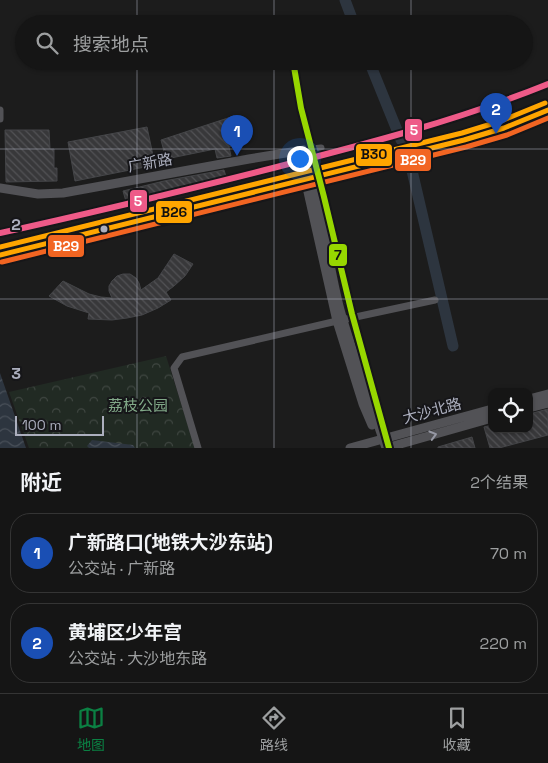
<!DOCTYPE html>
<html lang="zh">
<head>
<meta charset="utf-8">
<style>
	body { margin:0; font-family:"Space Grotesk","Noto Sans SC",sans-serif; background:#1e1e1e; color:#f1f3f6 }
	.controls { position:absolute; right:15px; bottom:15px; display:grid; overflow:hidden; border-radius:10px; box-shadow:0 1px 4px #0004 }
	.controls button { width:45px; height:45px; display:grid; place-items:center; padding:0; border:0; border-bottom:1px solid #343434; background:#151515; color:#f1f3f6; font:25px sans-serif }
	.scale { position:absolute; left:15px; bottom:12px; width:89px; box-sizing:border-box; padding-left:5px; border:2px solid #acafbe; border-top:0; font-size:14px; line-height:18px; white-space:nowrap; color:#acafbe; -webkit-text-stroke:4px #161619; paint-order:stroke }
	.you { position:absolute; left:299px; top:158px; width:18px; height:18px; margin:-12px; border:4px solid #fff; border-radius:50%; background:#1a73e8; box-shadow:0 0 0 8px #1a73e833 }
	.badge { display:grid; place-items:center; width:32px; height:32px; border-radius:50%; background:#0b8043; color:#fff; font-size:16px; font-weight:700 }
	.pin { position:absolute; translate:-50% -41px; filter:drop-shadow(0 1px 2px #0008) }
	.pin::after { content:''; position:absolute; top:26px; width:18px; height:15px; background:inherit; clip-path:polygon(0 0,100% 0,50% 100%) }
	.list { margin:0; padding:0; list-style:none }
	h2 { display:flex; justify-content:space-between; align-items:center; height:65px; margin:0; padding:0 20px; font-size:21px }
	h2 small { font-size:16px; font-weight:400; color:#9d9fa0 }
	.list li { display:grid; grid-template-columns:32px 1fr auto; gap:15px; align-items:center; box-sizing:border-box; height:80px; margin:0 10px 10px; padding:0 10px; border:1px solid #343434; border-radius:20px }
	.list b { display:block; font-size:19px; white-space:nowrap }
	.list p { margin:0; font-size:16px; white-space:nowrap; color:#9d9fa0 }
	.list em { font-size:16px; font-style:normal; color:#9d9fa0 }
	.icon { flex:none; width:28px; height:28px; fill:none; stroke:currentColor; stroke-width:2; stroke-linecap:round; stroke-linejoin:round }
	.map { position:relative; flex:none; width:548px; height:448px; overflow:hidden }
	.search { position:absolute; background:#151515; box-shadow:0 1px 4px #0004; left:15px; right:15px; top:15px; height:55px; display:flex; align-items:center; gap:12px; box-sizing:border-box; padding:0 18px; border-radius:28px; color:#9d9fa0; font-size:19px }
	.sheet { height:245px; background:#151515 }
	nav { display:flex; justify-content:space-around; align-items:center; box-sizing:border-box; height:70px; border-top:1px solid #343434; background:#151515; font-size:14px; color:#9d9fa0 }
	nav a { display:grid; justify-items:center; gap:2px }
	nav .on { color:#0b8043 }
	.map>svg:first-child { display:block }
	.park { fill:url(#park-crowns) }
	.water { fill:url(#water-waves) }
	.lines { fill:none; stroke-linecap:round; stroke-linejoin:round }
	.river { stroke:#2d353f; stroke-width:11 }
	.building { fill:url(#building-back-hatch); stroke:#444548 }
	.minor { stroke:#525256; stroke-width:7 }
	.tertiary { stroke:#525256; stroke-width:9 }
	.secondary { stroke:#4f5054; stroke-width:9 }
	.bus-1-casing { stroke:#161619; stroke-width:9 }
	.bus-2-casing { stroke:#161619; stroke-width:9 }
	.bus-3-casing { stroke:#161619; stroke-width:9 }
	.bus-1 { stroke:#ffa500; stroke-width:5 }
	.bus-2 { stroke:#f26522; stroke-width:5 }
	.bus-3 { stroke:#ffa500; stroke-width:5 }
	.metro-1-casing { stroke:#161619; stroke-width:10 }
	.metro-2-casing { stroke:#161619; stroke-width:10 }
	.metro-1 { stroke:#ee5a88; stroke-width:6 }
	.metro-2 { stroke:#97d700; stroke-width:6 }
	.oneway { stroke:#9698a4 }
	.grid { fill:none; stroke:#acafbe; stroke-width:1; stroke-opacity:0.55 }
	.bus-dot { fill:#acafbe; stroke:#161619; stroke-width:2 }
	.labels { text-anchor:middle; stroke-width:4; stroke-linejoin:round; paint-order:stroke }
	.street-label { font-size:15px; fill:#acafbe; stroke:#161619 }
	.park-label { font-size:15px; fill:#82aa89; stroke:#161619 }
	.grid-label { font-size:16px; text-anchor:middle; font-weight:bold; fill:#acafbe; stroke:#161619; stroke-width:4; stroke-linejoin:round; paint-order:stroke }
	.line-badge { stroke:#161619; stroke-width:2 }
	.badge-label { font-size:14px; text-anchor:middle; font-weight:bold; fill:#fff }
	.pale-badge-label { font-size:14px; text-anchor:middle; font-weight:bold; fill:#111 }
</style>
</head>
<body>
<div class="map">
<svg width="548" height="448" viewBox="0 0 548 448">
	<defs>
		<pattern id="park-crowns" width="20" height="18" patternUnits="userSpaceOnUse" patternTransform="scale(1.25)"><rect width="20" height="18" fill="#212a23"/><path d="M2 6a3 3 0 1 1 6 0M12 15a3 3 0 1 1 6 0" fill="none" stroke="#3f4641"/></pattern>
		<pattern id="water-waves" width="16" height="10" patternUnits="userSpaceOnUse" patternTransform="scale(1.25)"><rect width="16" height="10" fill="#2d353f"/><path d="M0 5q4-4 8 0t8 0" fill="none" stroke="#495059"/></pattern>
		<pattern id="building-back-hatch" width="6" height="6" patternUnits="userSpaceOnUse" patternTransform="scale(1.25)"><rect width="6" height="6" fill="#38383a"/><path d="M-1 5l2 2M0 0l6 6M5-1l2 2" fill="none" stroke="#525255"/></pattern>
	</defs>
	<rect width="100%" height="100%" fill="#1c1c1c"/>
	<path class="park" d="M166,356L195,448H29L9,392Z"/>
	<path class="water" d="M0,373L26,448H0Z
		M92,440L133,445L135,448H89L87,446Z"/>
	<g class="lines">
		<path class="river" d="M345,0L354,24
			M369,61L401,140
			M410,162L453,346"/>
	</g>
	<path class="building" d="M234,116L239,144L229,147L231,156L217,158L215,149L166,159L161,140Z
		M147,127L155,165L75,181L68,142Z
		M5,130H49L50,149H54V168H57V181L6,182Z
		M224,170L227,180L127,205L123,191L164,181Z
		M323,195H325L350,303L345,304Z
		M174,254L193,264L185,276L174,286L166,292L171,300L158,308L142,315L127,318L112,320L88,319L89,313L67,306L49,296L63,281L89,294L101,297L112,298L109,291V286L112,281L117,276L123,274H130L136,278L139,283L141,290L158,278Z
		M548,409V435L499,448H490L484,427L492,425V429H529V414Z
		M472,437L475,448H438V447Z"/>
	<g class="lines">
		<path class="minor" d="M0,110V119
			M304,150L321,148
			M198,448L174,368L182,357L337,321L435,300"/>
		<path class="tertiary" d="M297,151L304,174L337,321L363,404L372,425
			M0,188L38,194L63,193L249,159L304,150C322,202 326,257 340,310C353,357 371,402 386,448
			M529,399L548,394
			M529,408L548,403
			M350,448L492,409
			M386,448L492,418"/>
		<path class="secondary" d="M352,162L422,145
			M0,248L80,229
			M0,255L464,140L504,128L548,110"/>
		<defs>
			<path id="bus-1" d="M0,255L464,140L504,128L548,110"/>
			<path id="bus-2" d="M2,262L466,147L507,135L548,118"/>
			<path id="bus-3" d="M0,247L462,133L501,121L545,103"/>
		</defs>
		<use href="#bus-1" class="bus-1-casing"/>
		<use href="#bus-2" class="bus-2-casing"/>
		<use href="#bus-3" class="bus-3-casing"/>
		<use href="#bus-1" class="bus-1"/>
		<use href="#bus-2" class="bus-2"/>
		<use href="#bus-3" class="bus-3"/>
		<defs>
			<path id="metro-1" d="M0,233C91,213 182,191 273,168C366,144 459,120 548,84"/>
			<path id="metro-2" d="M293,61L301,108L324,197L352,314L389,448"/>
		</defs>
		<use href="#metro-1" class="metro-1-casing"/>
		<use href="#metro-2" class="metro-2-casing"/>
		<use href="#metro-1" class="metro-1"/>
		<use href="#metro-2" class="metro-2"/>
	</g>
	<defs><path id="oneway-chevron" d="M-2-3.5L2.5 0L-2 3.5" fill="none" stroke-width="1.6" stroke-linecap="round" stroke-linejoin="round" transform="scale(1.25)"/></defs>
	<use class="oneway" href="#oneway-chevron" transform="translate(433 435) rotate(-16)"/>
	<path class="grid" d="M137,0V24M274,0V24M411,0V24M137,61V448M274,61V448M411,61V448M0,149H548M0,299H548"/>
	<circle class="bus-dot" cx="104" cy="229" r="4.5"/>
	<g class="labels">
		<g class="street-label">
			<text transform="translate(150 163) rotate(-10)" y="5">广新路</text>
			<text transform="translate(432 411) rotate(-15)" y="5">大沙北路</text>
		</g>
		<g class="park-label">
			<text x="138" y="411">荔枝公园</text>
		</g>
	</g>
	<g class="grid-label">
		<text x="16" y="230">2</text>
		<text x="16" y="379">3</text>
	</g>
	<g class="line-badge">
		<rect x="404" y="118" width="19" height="24" rx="5" fill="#ee5a88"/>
		<rect x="355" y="143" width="38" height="24" rx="5" fill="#ffa500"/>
		<rect x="394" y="148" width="38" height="24" rx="5" fill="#f26522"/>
		<rect x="129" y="189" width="19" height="24" rx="5" fill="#ee5a88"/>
		<rect x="155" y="200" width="38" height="24" rx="5" fill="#ffa500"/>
		<rect x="47" y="234" width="38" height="24" rx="5" fill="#f26522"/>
		<rect x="328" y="243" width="20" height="24" rx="5" fill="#97d700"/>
	</g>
	<g class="badge-label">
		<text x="414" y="135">5</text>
		<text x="413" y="165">B29</text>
		<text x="138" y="206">5</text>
		<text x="66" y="251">B29</text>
	</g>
	<g class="pale-badge-label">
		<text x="374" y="159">B30</text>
		<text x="174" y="217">B26</text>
		<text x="338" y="260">7</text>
	</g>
</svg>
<div class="controls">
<button><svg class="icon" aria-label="locate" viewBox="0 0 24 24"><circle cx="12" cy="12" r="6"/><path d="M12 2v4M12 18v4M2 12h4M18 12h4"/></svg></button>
</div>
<div class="scale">100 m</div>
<div class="you"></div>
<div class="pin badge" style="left:237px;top:156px;background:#1a4fb4">1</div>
<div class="pin badge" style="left:496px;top:134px;background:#1a4fb4">2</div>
<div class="search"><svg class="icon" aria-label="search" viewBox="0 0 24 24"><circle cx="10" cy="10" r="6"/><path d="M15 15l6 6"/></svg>搜索地点</div>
</div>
<section class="sheet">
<h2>附近<small>2个结果</small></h2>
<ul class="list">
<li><span class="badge" style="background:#1a4fb4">1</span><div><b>广新路口(地铁大沙东站)</b><p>公交站 · 广新路</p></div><em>70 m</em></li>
<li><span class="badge" style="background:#1a4fb4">2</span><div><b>黄埔区少年宫</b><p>公交站 · 大沙地东路</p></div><em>220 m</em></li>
</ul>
</section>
<nav>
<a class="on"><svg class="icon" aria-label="map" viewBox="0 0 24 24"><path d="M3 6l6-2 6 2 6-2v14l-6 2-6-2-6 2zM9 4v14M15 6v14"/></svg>地图</a>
<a><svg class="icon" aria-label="directions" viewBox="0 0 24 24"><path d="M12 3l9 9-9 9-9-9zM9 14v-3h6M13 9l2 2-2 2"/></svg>路线</a>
<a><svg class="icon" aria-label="saved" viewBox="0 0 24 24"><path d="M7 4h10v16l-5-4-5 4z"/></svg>收藏</a>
</nav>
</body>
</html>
